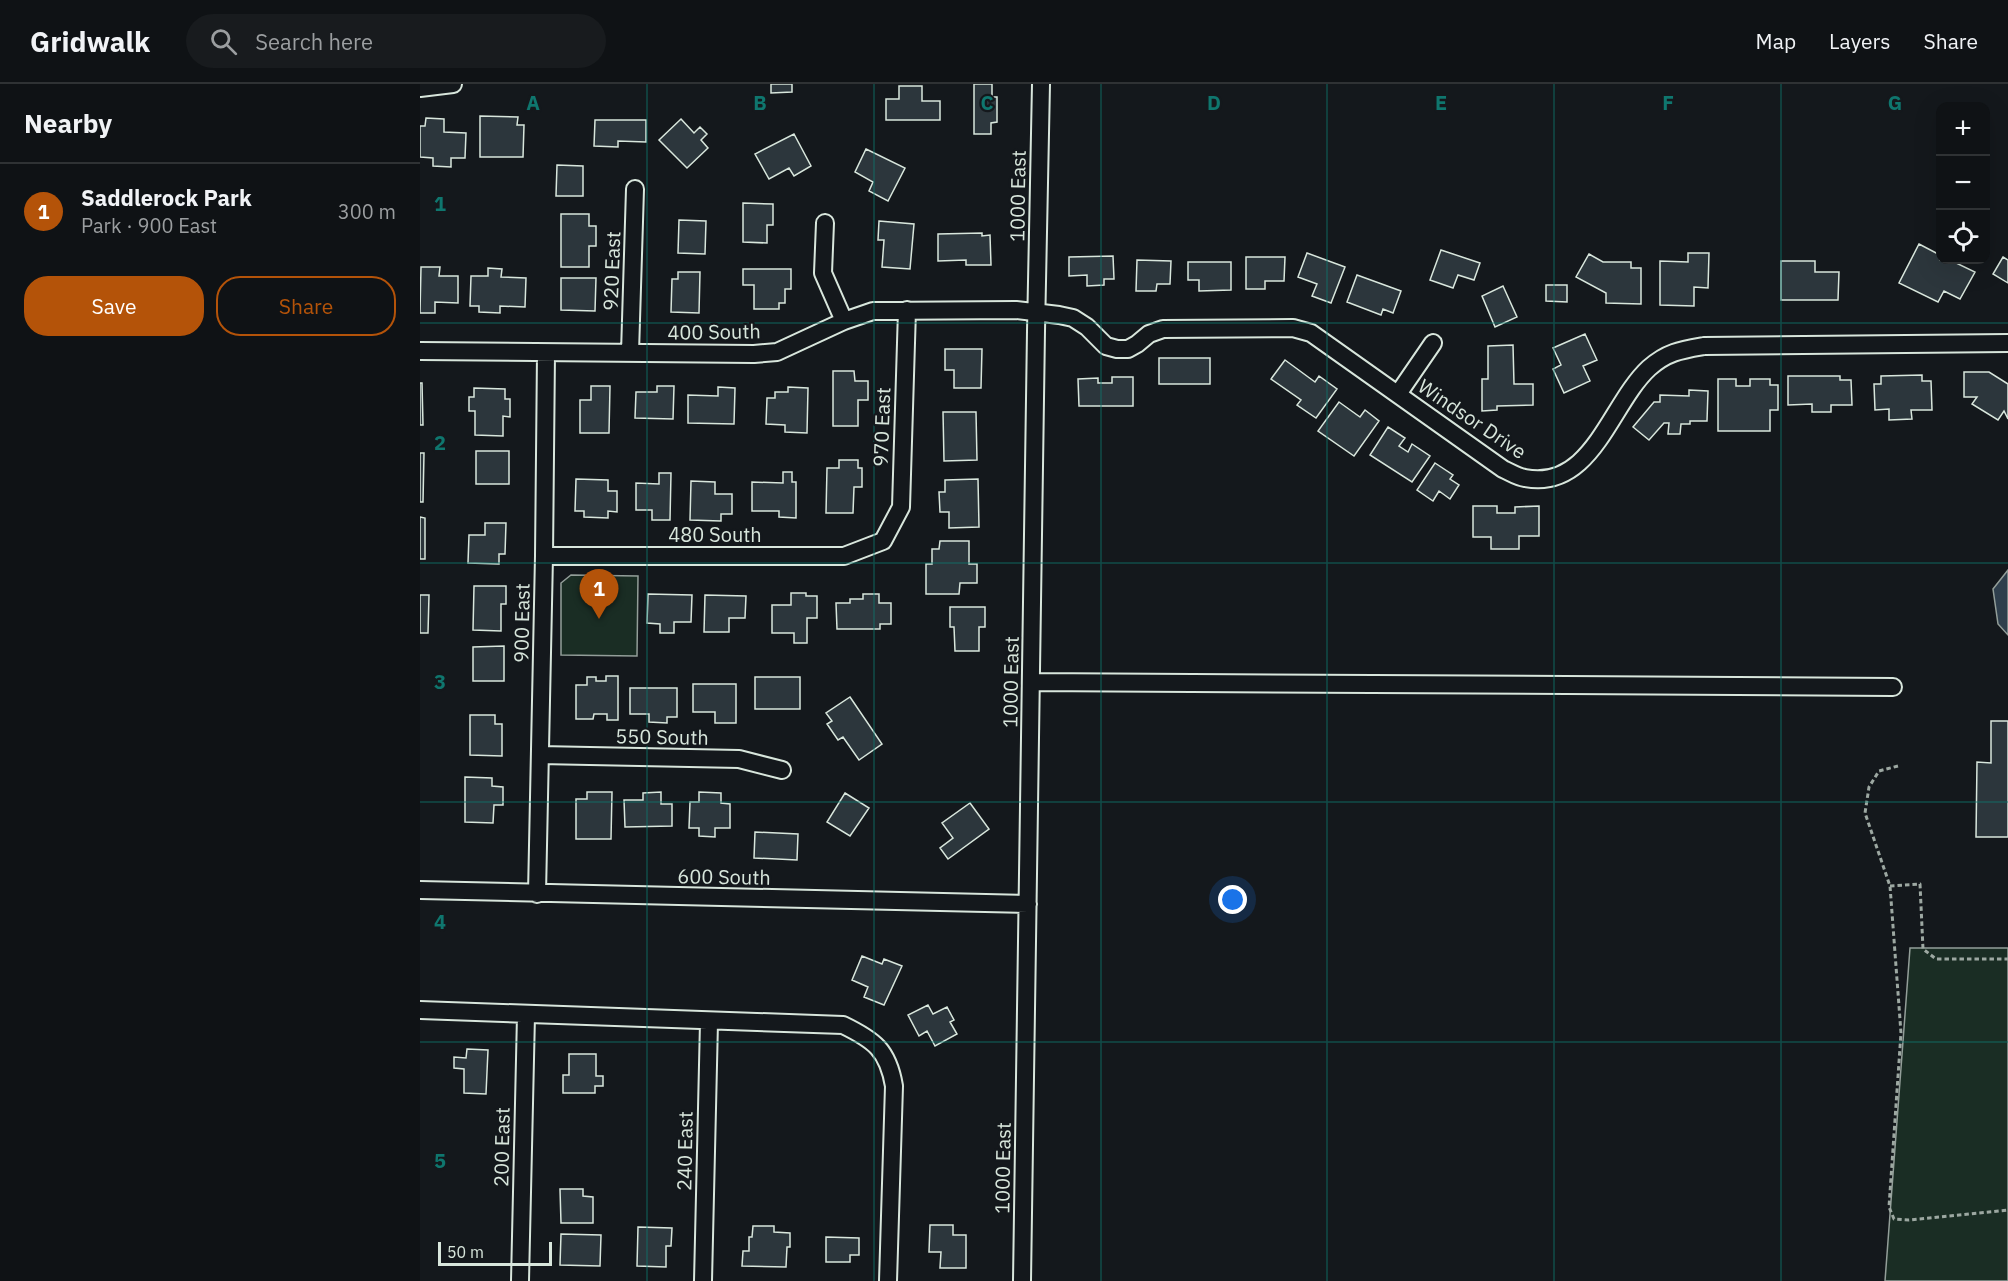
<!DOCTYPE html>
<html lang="en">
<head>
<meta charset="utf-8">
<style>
	body { margin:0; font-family:"IBM Plex Sans",sans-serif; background:#181b1e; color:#f1f3f6 }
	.controls { position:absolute; right:18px; top:18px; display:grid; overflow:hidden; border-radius:12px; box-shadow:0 6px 24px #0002 }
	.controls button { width:54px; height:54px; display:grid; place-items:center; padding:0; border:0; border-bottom:2px solid #2f3234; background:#0f1215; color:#f1f3f6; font:30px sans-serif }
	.scale { position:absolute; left:18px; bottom:15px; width:114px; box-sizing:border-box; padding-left:6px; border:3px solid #d8e6dc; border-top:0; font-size:16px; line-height:21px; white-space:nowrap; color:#d8e6dc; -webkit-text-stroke:4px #14181c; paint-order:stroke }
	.you { position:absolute; left:813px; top:816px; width:21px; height:21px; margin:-15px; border:4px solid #fff; border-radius:50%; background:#1a73e8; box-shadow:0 0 0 9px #1a73e833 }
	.badge { display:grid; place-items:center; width:39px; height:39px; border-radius:50%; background:#b45309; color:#fff; font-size:20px; font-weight:700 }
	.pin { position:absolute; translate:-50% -50px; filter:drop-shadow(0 2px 3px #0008) }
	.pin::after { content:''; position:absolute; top:32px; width:21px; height:18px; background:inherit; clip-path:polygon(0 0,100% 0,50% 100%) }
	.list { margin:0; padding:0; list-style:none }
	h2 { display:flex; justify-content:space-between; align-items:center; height:78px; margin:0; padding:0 24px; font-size:26px }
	h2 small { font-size:20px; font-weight:400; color:#9b9ea0 }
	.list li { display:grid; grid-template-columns:39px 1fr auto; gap:18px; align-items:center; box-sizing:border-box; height:96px; padding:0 24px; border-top:2px solid #2f3234 }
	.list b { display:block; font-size:22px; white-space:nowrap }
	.list p { margin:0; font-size:20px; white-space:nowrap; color:#9b9ea0 }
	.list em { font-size:20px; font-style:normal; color:#9b9ea0 }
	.actions { display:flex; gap:12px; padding:18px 24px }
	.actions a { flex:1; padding:14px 0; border:2px solid #b45309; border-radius:24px; text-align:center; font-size:21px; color:#b45309 }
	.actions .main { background:#b45309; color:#fff }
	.icon { flex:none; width:33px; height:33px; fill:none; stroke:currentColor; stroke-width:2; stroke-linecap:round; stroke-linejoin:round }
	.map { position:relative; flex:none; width:1588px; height:1197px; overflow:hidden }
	header { display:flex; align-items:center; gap:36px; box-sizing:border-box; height:84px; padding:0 30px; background:#0f1215; border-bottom:2px solid #2f3234 }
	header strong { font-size:28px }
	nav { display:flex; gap:33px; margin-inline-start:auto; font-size:21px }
	.search { width:420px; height:54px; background:#181b1e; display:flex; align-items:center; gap:15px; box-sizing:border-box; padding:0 21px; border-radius:33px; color:#9b9ea0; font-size:22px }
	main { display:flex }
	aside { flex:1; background:#0f1215 }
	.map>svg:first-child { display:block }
	.green { fill:#1a2d24; stroke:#939e99; stroke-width:1.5 }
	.water { fill:#2f3f4d; stroke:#939e99; stroke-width:1.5 }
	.building { fill:#2c363c; stroke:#d8e6dc; stroke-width:1.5 }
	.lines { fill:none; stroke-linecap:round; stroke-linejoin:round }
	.minor-casing { stroke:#d8e6dc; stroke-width:20 }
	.path { stroke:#9da8a2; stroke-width:3; stroke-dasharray:4.5 3; stroke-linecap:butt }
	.minor { stroke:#14181c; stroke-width:16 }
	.grid { fill:none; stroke:#0f766e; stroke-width:1.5; stroke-opacity:0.55 }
	.labels { text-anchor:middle; stroke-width:4.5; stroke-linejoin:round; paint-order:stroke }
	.street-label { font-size:20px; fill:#d8e6dc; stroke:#14181c }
	.grid-label { font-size:20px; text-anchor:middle; font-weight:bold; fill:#0f766e; stroke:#14181c; stroke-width:4.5; stroke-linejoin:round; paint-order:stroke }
</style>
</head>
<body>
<header>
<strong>Gridwalk</strong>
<div class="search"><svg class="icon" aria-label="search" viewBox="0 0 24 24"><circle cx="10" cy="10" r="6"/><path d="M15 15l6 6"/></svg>Search here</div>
<nav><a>Map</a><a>Layers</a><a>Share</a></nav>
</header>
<main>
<aside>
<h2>Nearby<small></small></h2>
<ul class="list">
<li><span class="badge">1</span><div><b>Saddlerock Park</b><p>Park · 900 East</p></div><em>300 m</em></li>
</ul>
<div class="actions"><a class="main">Save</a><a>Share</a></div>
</aside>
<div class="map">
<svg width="1588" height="1197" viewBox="0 0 1588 1197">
	<rect width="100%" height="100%" fill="#14181c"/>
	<path class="green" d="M151,491L218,492L217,572L141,571V499Z
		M1490,864H1588V1197H1465Z"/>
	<path class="water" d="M1588,486V551L1578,540L1573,505Z"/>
	<path class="building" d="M351,0H372V8L351,9Z
		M554,0H572V13H577V38L571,39V50H554Z
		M479,2H502V17H520V36H466V15H479Z
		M60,32L98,33L97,41H104L103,73H60Z
		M6,34L24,35V48L46,49L45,74H31V83L13,82V74L0,73V42H5Z
		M261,35L274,49L280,43L287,50L281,56L288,64L267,84L239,56Z
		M175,36H226V58L198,57V63L174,62Z
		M374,50L391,82L374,92L369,84L349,95L335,70Z
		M446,65L485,84L468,117L449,107L453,98L435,88Z
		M137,81L163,82V112H136Z
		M323,119L353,120V141H347V159L323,158Z
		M141,130H169V142H176V162H169V183H141Z
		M259,136L286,137L285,170L258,169Z
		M459,137L494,140L490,185L462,183L464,156H458Z
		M562,149V152L570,151L571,181H546V176L518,177V150Z
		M1499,160L1520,171V176H1530L1555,188L1540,215L1524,207L1518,218L1479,199Z
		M1021,166L1060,179L1054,196L1038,191L1033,204L1010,196Z
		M887,169L925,183L911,219L892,212L897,200L878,193Z
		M1268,169H1289L1288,204L1274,203V222L1240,221V177L1268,178Z
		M1169,170L1183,178H1211V184H1221V220L1186,219V209L1156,193Z
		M693,172L694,195H684V201L667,202V191L649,192V173Z
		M826,173H865L864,197H845V205H826Z
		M1583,173L1588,176V199L1573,190Z
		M717,176L751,177L750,200H737L736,207H716Z
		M1361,177H1395V188H1419L1418,216H1361Z
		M768,178H811V206L779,207V196H768Z
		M1,183H20L19,192H38V219L15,218V229H0Z
		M68,184L82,185L81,193L106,194L105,223L80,222V229L59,228V222H50L51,192H68Z
		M323,185H371V205H365V219H359V225H334V201H323Z
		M258,188H280L279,229L251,228L252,195H258Z
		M937,191L981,207L973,229L963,225L961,231L927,218Z
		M141,194H176L175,227L141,226Z
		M1126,201H1147V218L1126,217Z
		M1083,202L1097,233L1075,243L1062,212Z
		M1165,250L1177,276L1163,282L1170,297L1144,309L1133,285L1141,281L1133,264Z
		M1093,261L1094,300H1113V321L1077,322V326L1062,327V295H1068V262Z
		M525,265H562L561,304H534V286H525Z
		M739,274H790V300H739Z
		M865,276L895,298L899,292L917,305L896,334L877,321L881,316L851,295Z
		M413,287H434L435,297H448V316H438V342H413Z
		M1544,288H1569L1588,300V335L1584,327L1578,336L1552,320L1557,313H1544Z
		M1502,291V297H1511L1512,326H1491L1492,335L1469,336V325L1455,326L1454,300H1461V292Z
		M1368,292H1420V296H1431L1432,321H1411V328H1392V320L1368,321Z
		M692,293H713V322H659L658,295L678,294V299H692Z
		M1298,295H1316V302H1330V295H1350V301H1358V326H1350V347H1298Z
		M0,299H2L3,341H0Z
		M171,302H190L189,349H160V316H171Z
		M237,302H254L253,335L215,334L216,308H237Z
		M298,303L315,304L314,340L268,339V311L298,312Z
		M368,303L388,304L387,349L365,348V341L346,340L347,314H355V308H368Z
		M54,304L85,305V315H90V333L83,332V352L55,351V327H49V313H54Z
		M1269,306L1288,307L1287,337H1270V340H1261L1260,350H1248L1249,339H1244L1229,356L1213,343L1234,318H1240V311L1269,312Z
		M919,318L940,333L945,326L959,337L934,372L898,347Z
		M523,328H556L557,376L524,377Z
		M968,343L985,354L979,362L988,368L992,360L1010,372L992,398L950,371Z
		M56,367H89V400H56Z
		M0,369H4L3,418H0Z
		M419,376H438V384H442V403H434L433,429H406L407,384H419Z
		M1015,379L1033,391L1030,395L1039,401L1030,415L1019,407L1013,417L997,406Z
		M363,388H372V398H376V434L359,433V427H332V398L363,399Z
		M239,389H251L250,436H232V426H216V399L239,400Z
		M156,395L188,396V407H197V428L188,427V434L164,433V427H155Z
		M558,395L559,443L529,444V428H520L519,408H525V396Z
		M271,397L295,398V410H312V430H301V437L270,436Z
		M1053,422H1077V429H1095V423L1119,422V452H1099V465H1071V453H1053Z
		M0,433L5,434V475H0Z
		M65,439H86L85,470H79V480L48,479L49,451H65Z
		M520,457H549V480H557V499H540L539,510H506V480H512V465H519Z
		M54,502H86V520H81V547L53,546Z
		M371,509H386V512H397V534H387V559H374V549H352V521H371Z
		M228,510L272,511L271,538H254V549H240V540L227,539Z
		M443,510H459V519H471V540H460V545H417L416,519H430V515H443Z
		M0,511H9L8,549H0Z
		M285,511L326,512L325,534H309V548H284Z
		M530,523H565V543H559V567H535L534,543H530Z
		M84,562V597H53V563Z
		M186,592H198V636H187V630H174L173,635H156V601H167V593H176V597H186Z
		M335,593H380V625H335Z
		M273,600H316V639H295V628H273Z
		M210,604H257V633H247V639L229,638V630H210Z
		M430,613L462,660L439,676L423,653L418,656L407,640L412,637L406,629Z
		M50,631H75V640H82V672L50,671Z
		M1571,637H1588V753H1556L1557,678L1571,679Z
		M45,693L72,694V702L83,703V721H74L73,739L45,738Z
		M167,708H192L191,755H156V715H167Z
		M241,708V720H252V742L205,743L204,716H223V709Z
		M279,708L301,709V719L310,720V744H295V753L279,752V744H269L270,718H279Z
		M425,709L449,724L430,752L407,738Z
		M550,719L569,745L528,775L520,764L533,754L522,739Z
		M335,748L378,750L377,776L334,774Z
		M442,872L462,880L464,875L482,882L464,921L444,913L448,903L432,896Z
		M508,921L513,930L527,923L534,936L530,938L537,950L515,962L507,947L499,952L488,931Z
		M47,965L68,966L66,1010L44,1009V985L34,984V973L46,974Z
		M149,970H176V992H183V1002H175V1009H143V991H149Z
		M140,1105H163V1112L173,1113V1139H141Z
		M510,1141H533V1151H546V1184H520L521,1168H509Z
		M333,1142H354V1148L370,1149V1163H367L366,1183L322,1182L323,1167H329V1153H332Z
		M218,1143L252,1144L251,1162H246V1183L217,1182Z
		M141,1150L181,1151L180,1182L140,1181Z
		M406,1153L439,1154V1171H430V1178H406Z"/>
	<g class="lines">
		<defs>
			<path id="minor" d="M0,4L33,0
				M405,139L403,189L424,237
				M0,267L334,270L357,268L424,237L453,227L596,226L639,231L653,234L667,243L686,262L697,265H708L717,260L729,250L743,245L873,244L891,249L1083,385C1090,388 1097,393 1105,394C1172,407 1190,320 1229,284C1247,268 1261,266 1284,262L1588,259
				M210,269L215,105
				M978,310L1013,259
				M124,472H424L463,457L481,423L487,226
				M612,598L1473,603
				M120,671L319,675L362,686
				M0,806L608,820
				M117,810L124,472L126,269
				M0,926L423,941C454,956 468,966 474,1002L468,1197
				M100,1197L106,931
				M283,1197L289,938
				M602,1197L616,247L621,0"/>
		</defs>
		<use href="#minor" class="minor-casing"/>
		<path class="path" d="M1478,682L1459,687L1449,703L1445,729L1470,802L1481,949L1469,1123L1474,1135L1489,1136L1588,1126
			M1470,802L1500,800L1503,865L1516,875H1588"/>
		<use href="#minor" class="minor"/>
	</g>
	<path class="grid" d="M227,0V1197M454,0V1197M681,0V1197M907,0V1197M1134,0V1197M1361,0V1197M0,239H1588M0,479H1588M0,718H1588M0,958H1588"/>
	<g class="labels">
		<g class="street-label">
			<text transform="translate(598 112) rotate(-89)" y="7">1000 East</text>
			<text transform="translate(192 187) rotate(-88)" y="7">920 East</text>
			<text transform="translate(294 248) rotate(-1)" y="7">400 South</text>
			<text transform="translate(1052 335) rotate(34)" y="7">Windsor Drive</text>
			<text transform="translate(462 343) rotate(-88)" y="7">970 East</text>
			<text x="295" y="458">480 South</text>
			<text transform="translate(102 539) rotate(-89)" y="7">900 East</text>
			<text transform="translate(591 598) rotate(-89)" y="7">1000 East</text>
			<text transform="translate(242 653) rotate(1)" y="7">550 South</text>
			<text transform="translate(304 793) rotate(1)" y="7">600 South</text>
			<text transform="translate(82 1063) rotate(-89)" y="7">200 East</text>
			<text transform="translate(265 1067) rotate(-89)" y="7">240 East</text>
			<text transform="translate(583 1084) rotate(-89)" y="7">1000 East</text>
		</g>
	</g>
	<g class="grid-label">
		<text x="113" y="26">A</text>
		<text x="340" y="26">B</text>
		<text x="567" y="26">C</text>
		<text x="794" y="26">D</text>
		<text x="1021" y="26">E</text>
		<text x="1248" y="26">F</text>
		<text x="1475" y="26">G</text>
		<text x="20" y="127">1</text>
		<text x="20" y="366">2</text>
		<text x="20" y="605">3</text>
		<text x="20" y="845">4</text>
		<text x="20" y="1084">5</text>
	</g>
</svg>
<div class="controls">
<button>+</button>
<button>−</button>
<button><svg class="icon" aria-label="locate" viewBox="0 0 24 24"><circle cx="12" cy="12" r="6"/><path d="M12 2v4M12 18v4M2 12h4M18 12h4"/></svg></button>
</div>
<div class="scale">50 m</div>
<div class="you"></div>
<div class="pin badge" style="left:179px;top:535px">1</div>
</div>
</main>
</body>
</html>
